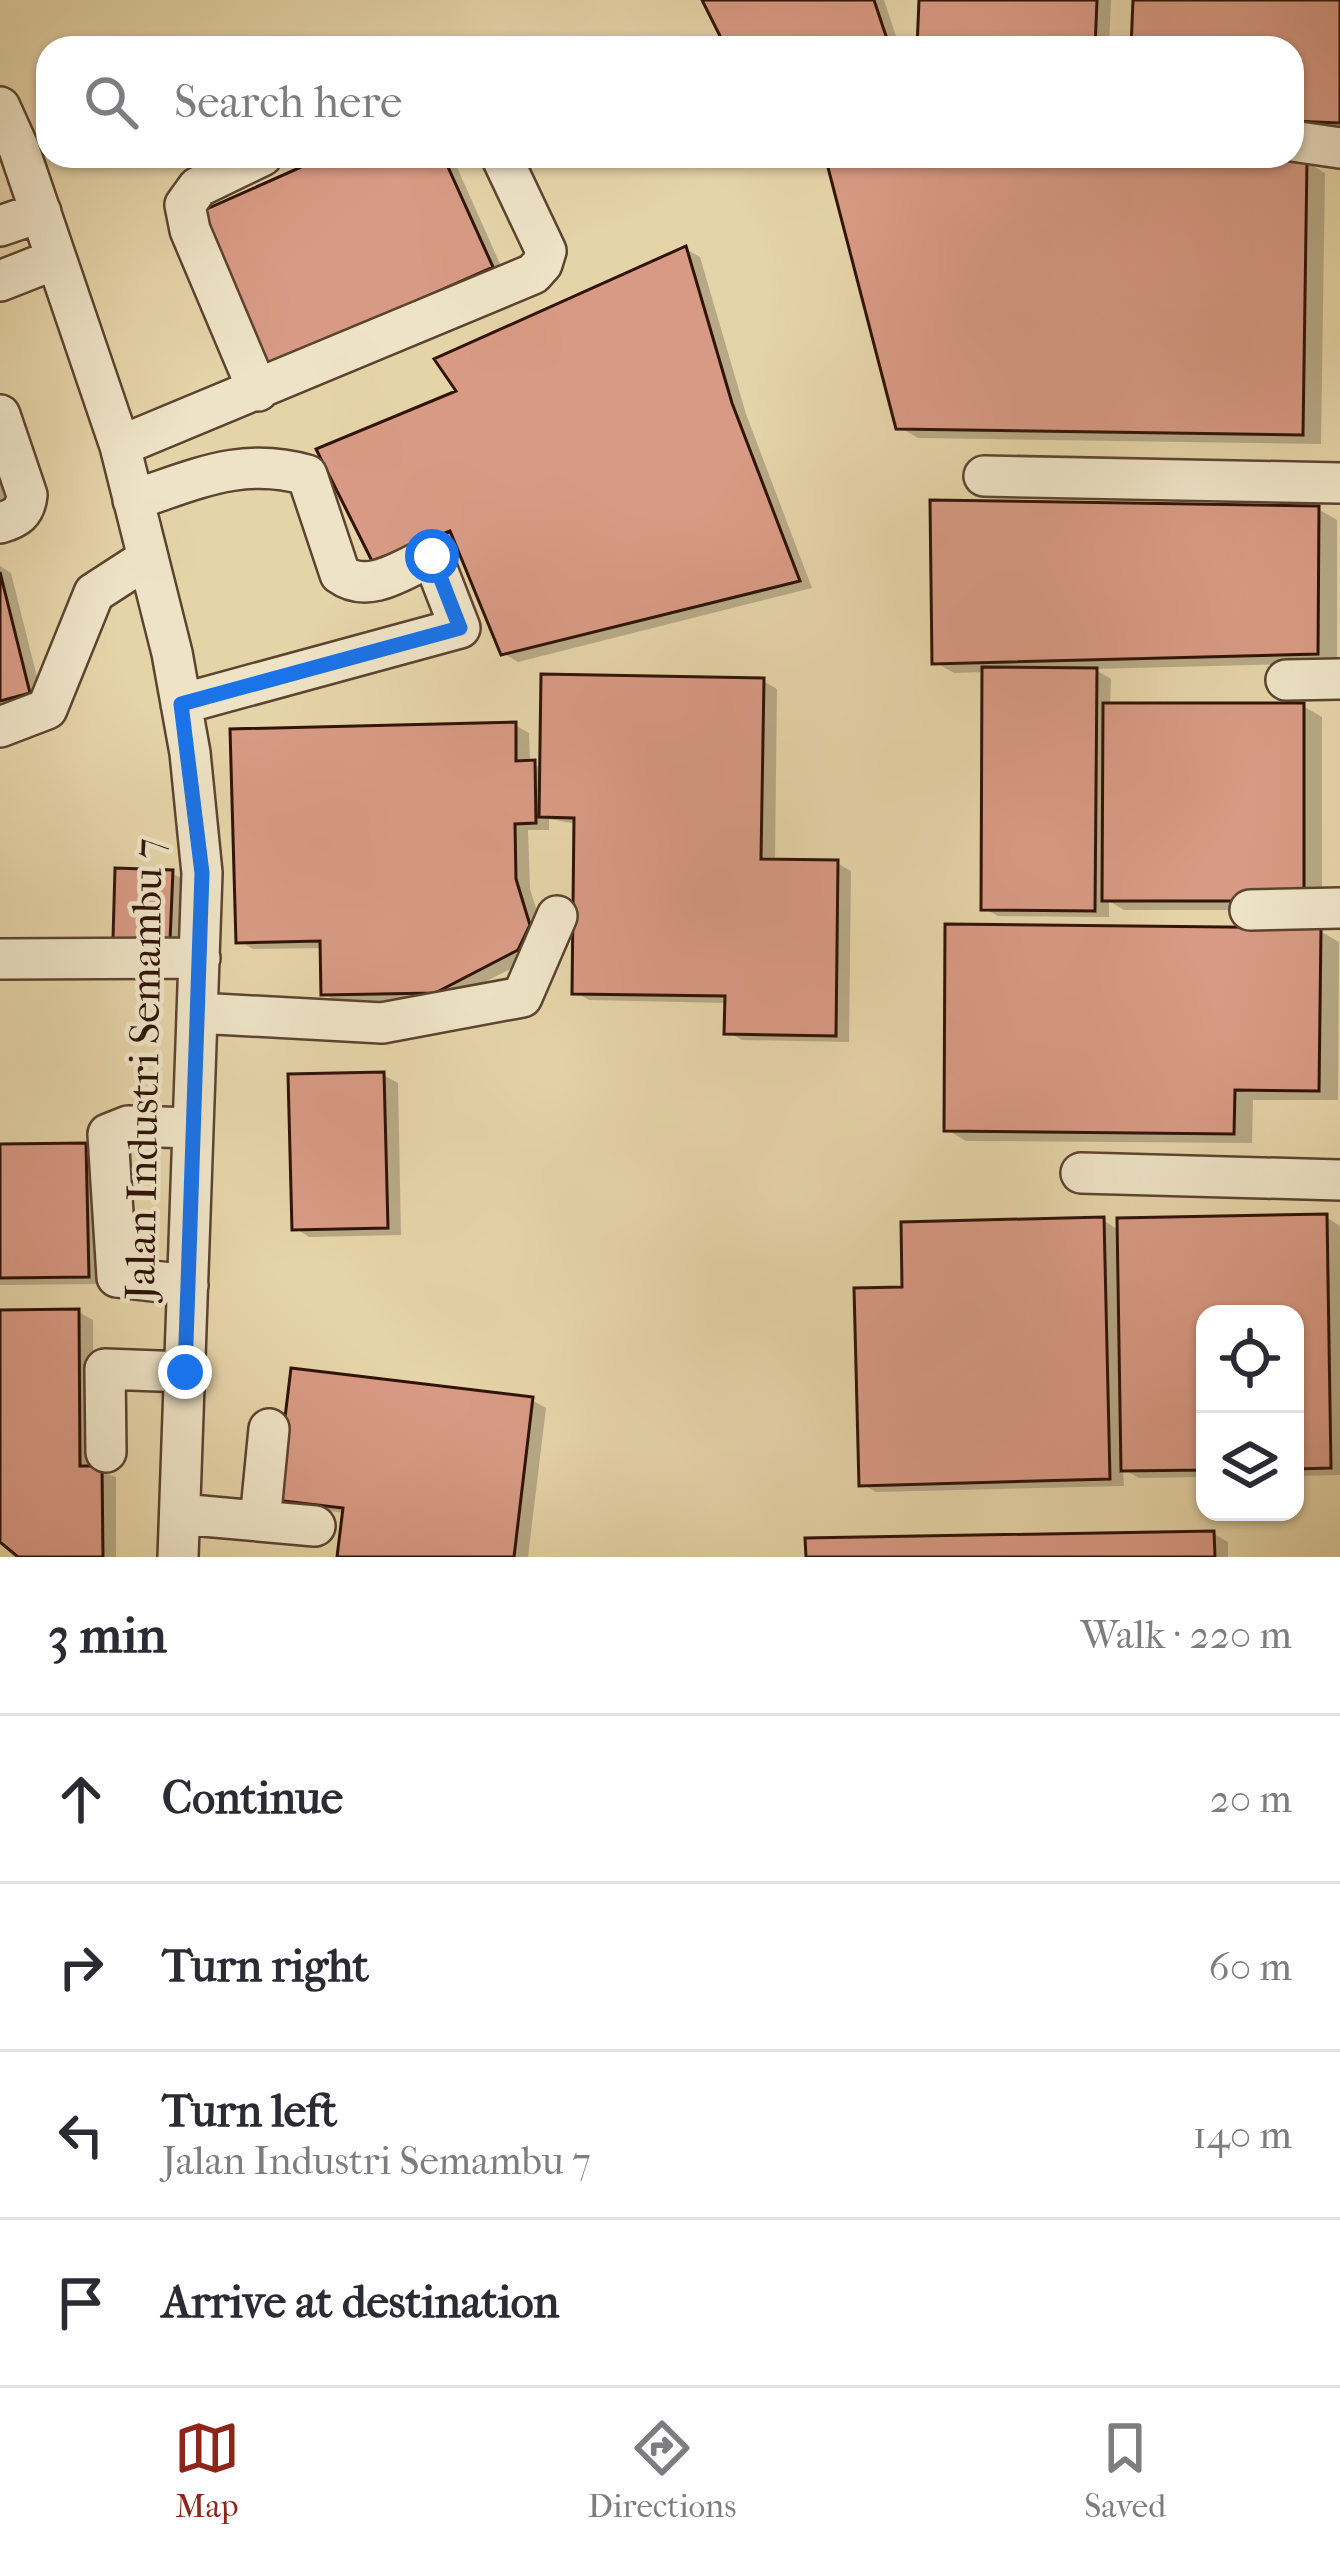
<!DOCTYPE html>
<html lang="en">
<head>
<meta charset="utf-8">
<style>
	body { margin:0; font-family:"IM FELL French Canon",serif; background:#f7f7f7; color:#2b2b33 }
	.controls { position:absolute; right:36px; bottom:36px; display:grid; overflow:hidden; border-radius:24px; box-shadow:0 3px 9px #0004 }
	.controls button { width:108px; height:108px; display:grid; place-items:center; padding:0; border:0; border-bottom:3px solid #e1e1e2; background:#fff; color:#2b2b33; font:60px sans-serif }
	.stop { position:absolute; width:36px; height:36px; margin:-27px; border:9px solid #1a73e8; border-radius:50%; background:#fff }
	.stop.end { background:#1a73e8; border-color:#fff; box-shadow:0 3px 12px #0008 }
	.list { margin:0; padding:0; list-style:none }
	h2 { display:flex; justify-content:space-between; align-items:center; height:156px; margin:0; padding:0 48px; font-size:51px }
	h2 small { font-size:39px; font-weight:400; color:#7c7c81 }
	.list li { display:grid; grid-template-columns:78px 1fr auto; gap:36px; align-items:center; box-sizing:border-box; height:168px; padding:0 48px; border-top:3px solid #e1e1e2 }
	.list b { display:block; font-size:45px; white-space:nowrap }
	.list p { margin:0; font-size:39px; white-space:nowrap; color:#7c7c81 }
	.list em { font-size:39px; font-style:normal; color:#7c7c81 }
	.icon { flex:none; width:66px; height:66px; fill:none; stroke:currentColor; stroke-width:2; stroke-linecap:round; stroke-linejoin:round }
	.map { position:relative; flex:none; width:1340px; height:1557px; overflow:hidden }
	.search { position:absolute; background:#fff; box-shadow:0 3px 9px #0004; left:36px; right:36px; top:36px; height:132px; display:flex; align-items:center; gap:30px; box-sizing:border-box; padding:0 42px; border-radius:36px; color:#7c7c81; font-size:45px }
	.sheet { height:828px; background:#fff }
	nav { display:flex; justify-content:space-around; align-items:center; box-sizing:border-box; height:168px; border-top:3px solid #e1e1e2; background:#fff; font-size:33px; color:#7c7c81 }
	nav a { display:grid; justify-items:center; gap:6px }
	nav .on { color:#8f2418 }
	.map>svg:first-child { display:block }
	.shadow { fill:#0003 }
	.building { fill:#d89a84; stroke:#301408; stroke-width:3 }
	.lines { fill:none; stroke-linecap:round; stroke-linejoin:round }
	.minor-casing { stroke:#5d4430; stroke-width:44 }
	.minor { stroke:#eee3c6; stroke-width:39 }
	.route { stroke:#1a73e8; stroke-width:15 }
	.labels { text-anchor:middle; stroke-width:9; stroke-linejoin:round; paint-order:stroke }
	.street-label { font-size:42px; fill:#301408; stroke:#eee3c6 }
</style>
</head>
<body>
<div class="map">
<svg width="1340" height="1557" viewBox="0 0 1340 1557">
	<rect width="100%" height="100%" fill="#e5d4a8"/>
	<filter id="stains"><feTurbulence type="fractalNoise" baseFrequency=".00167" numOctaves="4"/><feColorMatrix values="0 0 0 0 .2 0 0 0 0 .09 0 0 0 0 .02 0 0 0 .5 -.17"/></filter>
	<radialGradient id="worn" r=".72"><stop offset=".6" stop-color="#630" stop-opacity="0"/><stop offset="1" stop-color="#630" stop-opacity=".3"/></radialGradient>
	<path class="shadow" d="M706,0H884L900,48H729Z
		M922,0H1111L1109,48H920Z
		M1136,0H1340V129L1292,127V48H1134Z
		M333,156H452L505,275L286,372Z
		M828,156L1306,162L1325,173L1321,444L918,438L899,427Z
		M686,249L700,257L746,414L812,588L518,662L503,653L458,540L388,567L374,559L460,392Z
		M0,472L13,509L0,514Z
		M1318,509L1337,520V663L1094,669L1111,679L1110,706H1303L1322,717V910H1124L1109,901V917L998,916L984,908L985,672L954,673L935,662Z
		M0,566L11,573L43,701L0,711Z
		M763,681L777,689L775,862L837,863L851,871L849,1042L742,1040L728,1032V1003L589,1000L575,992L577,824L549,819V830H528L530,889L544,934L532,958L451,999L338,1002L324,994L323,948L253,949L239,941L515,725L529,733L530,763L543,768Z
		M172,873L181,878L179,944L125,942Z
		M1320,931L1339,942L1338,1100H1253L1252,1143L966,1141L947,1130Z
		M383,1075L398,1083L401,1235L309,1237L295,1228Z
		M85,1146L100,1154L102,1284L0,1285V1147Z
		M1326,1217L1340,1226V1475L1295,1476V1314H1205V1477L1139,1478L1123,1469L1124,1486L876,1492L862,1484L905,1290L1103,1220L1120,1231Z
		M79,1312L93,1320L94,1469L116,1477V1557H23L0,1538V1313Z
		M532,1400L546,1408L528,1557H340L345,1513L292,1506L278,1498Z
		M1214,1534L1228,1542V1557H809Z"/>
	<path class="building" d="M702,0H874L890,48H726Z
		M919,0H1097L1095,48H917Z
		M1133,0H1340V123L1292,121V48H1131Z
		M326,156H443L493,267L269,366L200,212Z
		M825,156L1307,159L1303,435L896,429Z
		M686,246L732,403L800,581L501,655L450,531L372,561L316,449L456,391L434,359Z
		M930,500L1319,506L1318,654L932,664Z
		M0,572L30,693L0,701Z
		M982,667L1097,668L1095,911L981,910Z
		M541,674L764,678L761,859L838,860L836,1036L724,1034L725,996L572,994L574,818L539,817Z
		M1103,703H1304V901H1102Z
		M516,722V761L535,760L536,823L515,824L516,879L530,925L518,950L435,993L321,995L320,941L236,943L230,729Z
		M115,868L173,870L170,941L113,939Z
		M945,924L1321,928L1319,1091L1235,1090L1234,1134L944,1131Z
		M384,1072L388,1228L292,1230L288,1074Z
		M86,1143L89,1277L0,1278V1144Z
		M1327,1214L1331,1468L1295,1469V1314H1205V1470L1121,1471L1117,1218Z
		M1104,1217L1110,1479L859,1486L854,1288L902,1287L901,1222Z
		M79,1309L80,1466H102L103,1557H18L0,1542V1310Z
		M291,1368L533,1397L514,1557H337L343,1508L275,1500Z
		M1214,1531L1215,1557H806L805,1538Z"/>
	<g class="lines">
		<defs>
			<path id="minor" d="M0,107L19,149L120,446L172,653L190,753L202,873L178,1557
				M1292,141L1340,148
				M0,226L41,212
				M0,281L56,259
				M258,391L190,230L185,205L198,187L262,156
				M0,415L27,495C25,513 17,518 0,523
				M120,446L533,274L542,264L546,251L501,156
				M984,476L1340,483
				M133,500C195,480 242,456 307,475L340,574C369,595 403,569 432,556L460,628L181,704
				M1286,680L1340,679
				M0,727L47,709L94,593L148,558
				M1250,910L1340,908
				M0,959L200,958
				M197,1013L382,1023L522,997L557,916
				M1081,1173L1340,1180
				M188,1285L117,1277L108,1134L128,1126L193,1128
				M106,1452L105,1369L185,1372
				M180,1514L315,1526
				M260,1521L269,1429"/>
		</defs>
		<use href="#minor" class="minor-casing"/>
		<use href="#minor" class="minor"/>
	</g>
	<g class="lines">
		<path class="route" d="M185,1372L202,873L181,704L460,628L432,556"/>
	</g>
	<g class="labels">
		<g class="street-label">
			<text transform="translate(143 1069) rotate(-89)" y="15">Jalan Industri Semambu 7</text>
		</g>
	</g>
	<rect width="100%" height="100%" filter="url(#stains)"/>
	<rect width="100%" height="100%" fill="url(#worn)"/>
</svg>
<div class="controls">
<button><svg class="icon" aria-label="locate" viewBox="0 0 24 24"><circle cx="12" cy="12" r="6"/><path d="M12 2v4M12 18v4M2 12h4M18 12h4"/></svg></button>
<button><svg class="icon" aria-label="layers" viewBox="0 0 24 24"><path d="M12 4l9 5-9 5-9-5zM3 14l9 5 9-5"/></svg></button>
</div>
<div class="stop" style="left:432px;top:556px"></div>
<div class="stop end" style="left:185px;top:1372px"></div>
<div class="search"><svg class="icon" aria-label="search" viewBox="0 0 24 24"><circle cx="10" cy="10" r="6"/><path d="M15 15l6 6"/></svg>Search here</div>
</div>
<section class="sheet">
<h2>3 min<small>Walk · 220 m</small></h2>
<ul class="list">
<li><svg class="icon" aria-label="ahead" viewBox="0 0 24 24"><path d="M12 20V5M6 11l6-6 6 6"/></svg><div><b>Continue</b></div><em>20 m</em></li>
<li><svg class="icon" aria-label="right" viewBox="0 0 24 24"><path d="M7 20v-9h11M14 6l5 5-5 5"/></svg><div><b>Turn right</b></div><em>60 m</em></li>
<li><svg class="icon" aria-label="left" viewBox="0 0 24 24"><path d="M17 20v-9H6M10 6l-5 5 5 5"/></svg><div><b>Turn left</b><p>Jalan Industri Semambu 7</p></div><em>140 m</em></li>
<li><svg class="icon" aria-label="arrive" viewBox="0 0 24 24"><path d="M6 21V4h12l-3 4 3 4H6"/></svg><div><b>Arrive at destination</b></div></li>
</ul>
</section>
<nav>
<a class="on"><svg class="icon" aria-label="map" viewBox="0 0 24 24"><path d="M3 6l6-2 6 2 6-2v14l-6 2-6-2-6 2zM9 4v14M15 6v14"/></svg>Map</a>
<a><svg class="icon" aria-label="directions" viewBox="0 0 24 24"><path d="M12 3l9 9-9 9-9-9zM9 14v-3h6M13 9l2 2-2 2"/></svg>Directions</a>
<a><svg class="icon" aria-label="saved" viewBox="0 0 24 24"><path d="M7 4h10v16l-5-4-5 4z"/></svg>Saved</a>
</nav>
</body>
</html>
